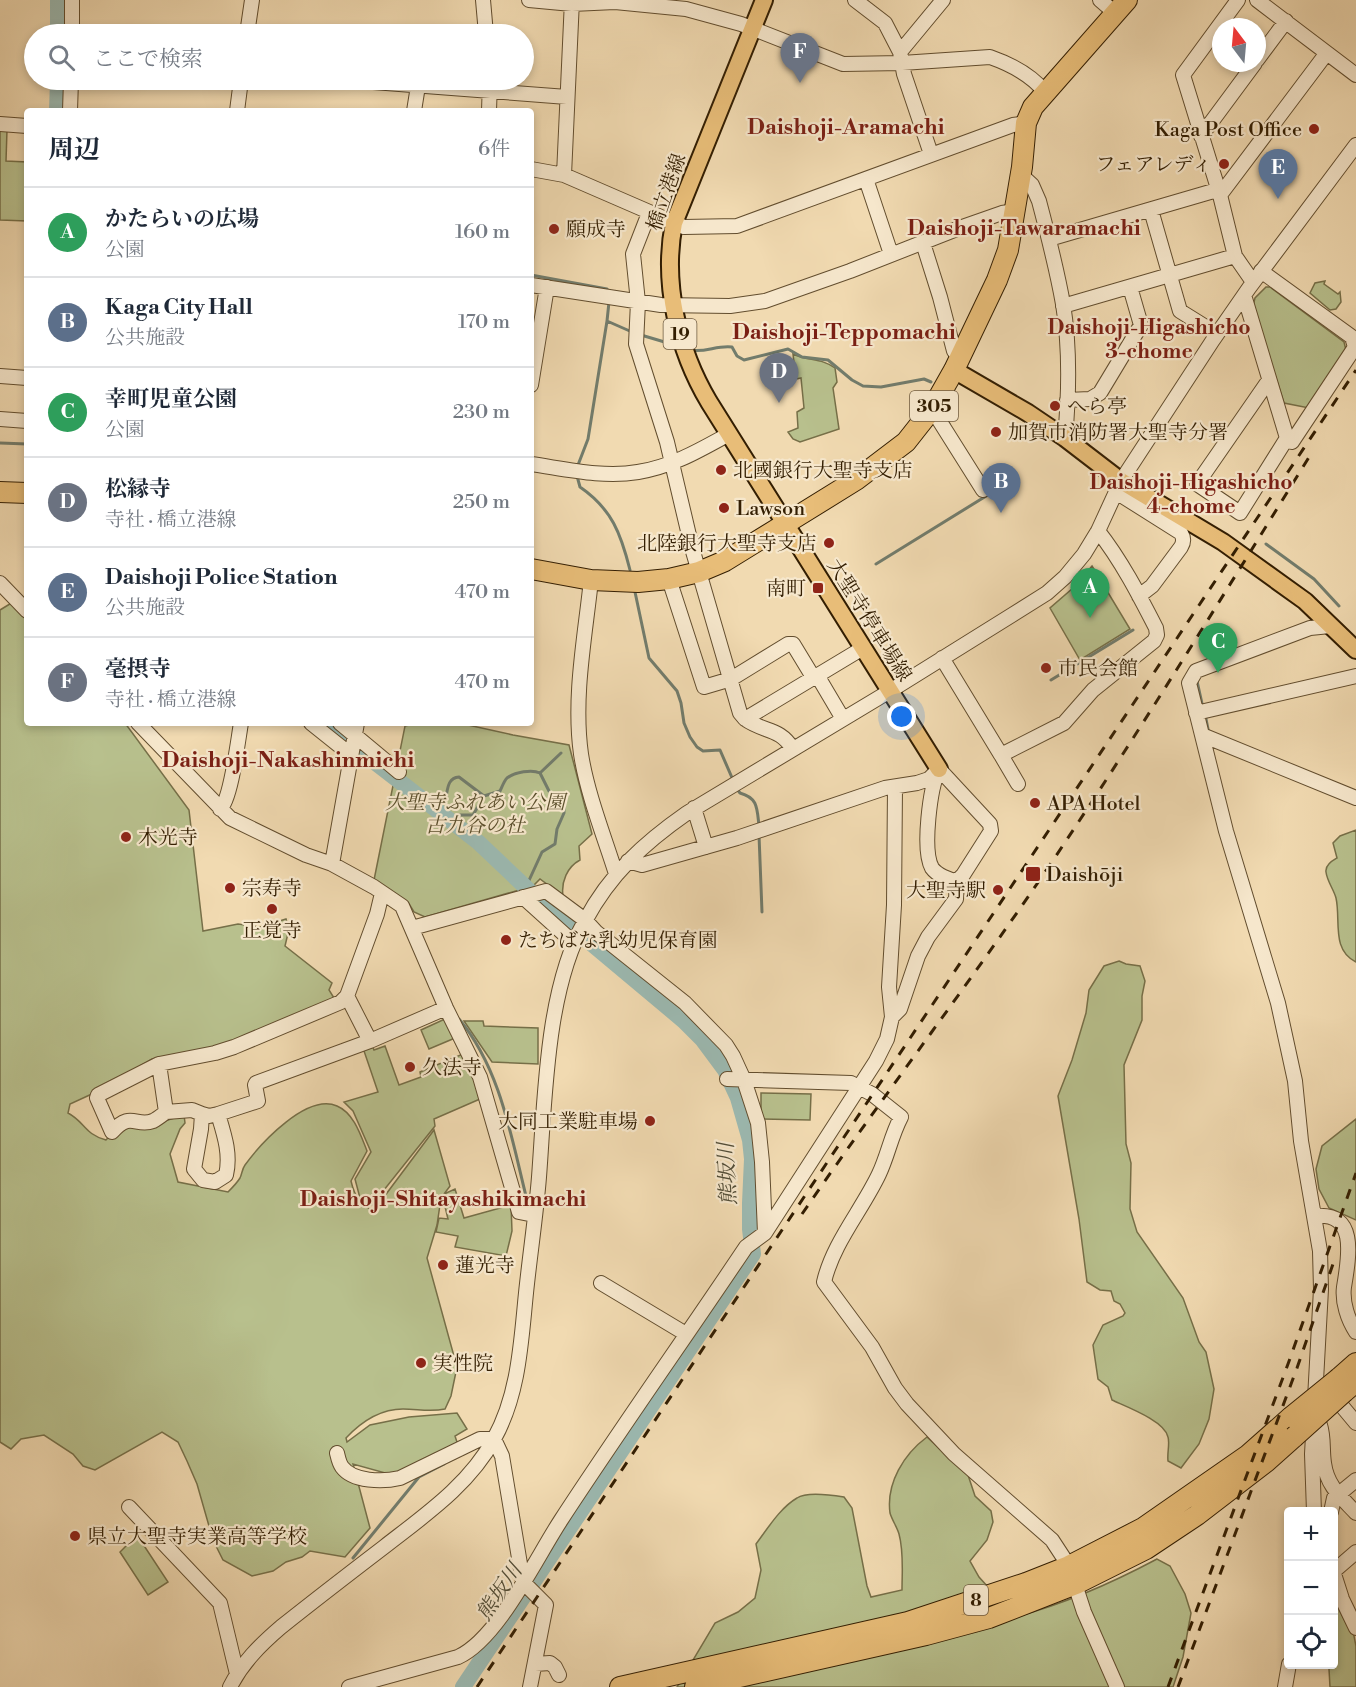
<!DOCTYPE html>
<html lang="ja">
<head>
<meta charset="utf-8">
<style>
	body { margin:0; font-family:"Libre Bodoni","Noto Serif JP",serif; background:#f2f2f3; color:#1f2937 }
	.controls { position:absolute; right:18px; bottom:18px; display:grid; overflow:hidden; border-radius:6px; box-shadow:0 3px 9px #0003 }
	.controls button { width:54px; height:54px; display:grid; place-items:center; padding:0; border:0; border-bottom:2px solid #e0e1e3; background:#fff; color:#1f2937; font:30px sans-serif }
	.compass { position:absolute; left:1212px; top:18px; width:54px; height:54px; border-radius:50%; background:#fff; box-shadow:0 3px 9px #0003; rotate:344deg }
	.you { position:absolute; left:902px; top:717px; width:21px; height:21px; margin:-15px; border:4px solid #fff; border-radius:50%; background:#1a73e8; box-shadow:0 0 0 9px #1a73e833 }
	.badge { display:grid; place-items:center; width:39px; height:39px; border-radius:50%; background:#b45309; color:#fff; font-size:20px; font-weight:700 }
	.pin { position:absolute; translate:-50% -50px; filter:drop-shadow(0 2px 3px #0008) }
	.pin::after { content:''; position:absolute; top:32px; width:21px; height:18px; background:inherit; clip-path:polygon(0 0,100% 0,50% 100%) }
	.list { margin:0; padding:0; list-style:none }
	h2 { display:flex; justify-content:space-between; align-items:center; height:78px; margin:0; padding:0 24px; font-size:26px }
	h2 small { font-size:20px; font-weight:400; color:#747a83 }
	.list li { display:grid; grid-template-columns:39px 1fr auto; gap:18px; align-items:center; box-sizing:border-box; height:90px; padding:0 24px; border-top:2px solid #e0e1e3 }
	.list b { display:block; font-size:22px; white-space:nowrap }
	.list p { margin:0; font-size:20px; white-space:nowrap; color:#747a83 }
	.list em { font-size:20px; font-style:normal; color:#747a83 }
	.icon { flex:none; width:33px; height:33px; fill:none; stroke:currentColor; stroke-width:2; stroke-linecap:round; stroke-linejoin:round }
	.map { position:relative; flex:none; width:1356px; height:1687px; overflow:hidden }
	.search { position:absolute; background:#fff; box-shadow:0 3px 9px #0003; left:24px; top:24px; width:510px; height:66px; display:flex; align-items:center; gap:15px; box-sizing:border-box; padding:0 21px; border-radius:33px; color:#747a83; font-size:22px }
	.panel { position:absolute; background:#fff; box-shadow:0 3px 9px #0003; left:24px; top:108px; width:510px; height:618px; border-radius:6px }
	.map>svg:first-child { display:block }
	.green { fill:#b8c08d; stroke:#766f48; stroke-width:1.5 }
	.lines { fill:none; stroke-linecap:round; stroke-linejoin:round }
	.stream { stroke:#727c6c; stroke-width:3 }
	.river { stroke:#9cbab2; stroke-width:16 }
	.minor-casing { stroke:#624d2e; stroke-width:16 }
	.major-casing { stroke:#331e02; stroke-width:20 }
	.highway-casing { stroke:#331e02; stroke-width:22 }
	.minor { stroke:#f6e7cc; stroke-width:14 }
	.major { stroke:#e8bd78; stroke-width:16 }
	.highway { stroke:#e8bd78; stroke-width:20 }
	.rail { stroke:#331e02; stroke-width:3; stroke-dasharray:10 10; stroke-linecap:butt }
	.highway-bridge-casing { stroke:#331e02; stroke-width:22; stroke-linecap:butt }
	.highway-bridge { stroke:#e8bd78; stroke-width:20 }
	.poi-dot { fill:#8f2418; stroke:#f6e7cc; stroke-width:2 }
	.labels { text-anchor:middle; stroke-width:4.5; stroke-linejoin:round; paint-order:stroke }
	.shield { fill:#f6e7cc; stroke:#6e5a3f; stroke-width:1.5 }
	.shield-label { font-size:18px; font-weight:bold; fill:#331e02 }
	.poi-label { font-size:20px; fill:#331e02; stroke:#f6e7cc; text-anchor:start }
	.street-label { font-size:20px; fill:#331e02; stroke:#f6e7cc }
	.park-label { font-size:20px; font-style:italic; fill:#5b4f2c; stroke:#f6e7cc }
	.neighbourhood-label { font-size:21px; font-weight:bold; fill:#7a1f14; stroke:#f6e7cc }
	.water-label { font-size:21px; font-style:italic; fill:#524d37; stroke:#f6e7cc }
	.quarter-label { font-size:22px; font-weight:bold; fill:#7a1f14; stroke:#f6e7cc }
</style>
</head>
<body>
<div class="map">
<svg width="1356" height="1687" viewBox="0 0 1356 1687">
	<rect width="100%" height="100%" fill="#f1dab1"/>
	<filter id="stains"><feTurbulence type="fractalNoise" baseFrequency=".00333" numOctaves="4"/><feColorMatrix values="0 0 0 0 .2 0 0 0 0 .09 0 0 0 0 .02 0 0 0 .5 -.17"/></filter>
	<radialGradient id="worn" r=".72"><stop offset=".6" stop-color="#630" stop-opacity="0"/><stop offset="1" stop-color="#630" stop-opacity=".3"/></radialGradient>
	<path class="green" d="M0,129L7,130L6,161L27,162V221L0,220Z
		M1325,281L1324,284L1338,294L1340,292L1341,302L1336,309L1330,310L1310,293L1315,283Z
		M1266,287H1270L1344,342L1346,350L1309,408L1284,403L1253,306L1255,298Z
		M793,354C807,361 822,358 835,368L837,382L833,388L839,429L800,442L793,439L788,432L798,428L797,412L804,408L801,378L796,379Z
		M1092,566L1130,629L1080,660L1050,608L1073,588Z
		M13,602L27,616V723H125L189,810L203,931L238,924L260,927L286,919L289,929L285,946L332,983L329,990L334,998L224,1046L152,1059L94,1093L70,1104L68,1113C85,1122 84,1134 106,1140L121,1124H155L184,1115L185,1123L180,1129L170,1154L178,1182L228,1192C232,1188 237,1183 240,1178C242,1174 242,1169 245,1165C261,1143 307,1093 337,1106C354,1113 361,1136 367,1151L351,1181C355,1198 360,1204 375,1212L378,1205L434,1130L450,1186L441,1198L437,1225L427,1258L457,1367L451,1396L445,1409C430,1412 418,1409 403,1409C379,1409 361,1422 346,1438L347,1442L370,1425L409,1417L457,1413L467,1429L455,1436L458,1445L396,1476L353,1464L370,1528L345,1557L310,1551L302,1557L286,1562L273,1571L252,1576L223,1560L213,1540L197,1484L187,1461L178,1442L162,1432L95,1470L83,1466L73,1454L44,1435L21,1439L11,1449L0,1442V610Z
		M417,723H459L513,735L569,745L592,834L579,846L580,860C567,867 561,882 563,896L540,879L533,886L425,917L414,912L408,902L374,880L405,726Z
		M1356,830V962C1331,950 1341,920 1336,898C1334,890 1327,881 1326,872C1325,865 1332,861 1337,858L1333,843L1340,836Z
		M1119,961L1126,964L1140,966L1145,981L1142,996V1020L1124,1065L1126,1144L1131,1163L1130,1209L1137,1232L1183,1298L1199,1342L1206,1352L1214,1389L1209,1419L1199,1444L1181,1468L1168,1461C1167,1453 1170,1443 1168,1437C1165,1421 1127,1407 1112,1400L1108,1387L1098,1379L1093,1345L1103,1325L1123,1316L1125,1313L1120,1304L1114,1301L1111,1291L1100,1290L1087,1282L1079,1219L1058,1096L1072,1060L1086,1013L1089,990L1104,966Z
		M447,1018L455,1038L429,1049L421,1030Z
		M464,1021H483L484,1026L538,1028V1064L492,1062Z
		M372,1045L374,1050L385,1046L399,1085L421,1077L420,1072L463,1054L476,1080L480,1099L434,1119L435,1126L372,1205L360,1198L355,1179L371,1152L353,1111L344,1102L378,1092L363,1048Z
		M761,1093L811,1094L810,1120L761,1119Z
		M1356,1119V1220L1329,1208L1319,1189L1316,1169L1322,1146Z
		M455,1189L464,1218L511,1205L512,1231L506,1256L455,1247L458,1236L436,1232L439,1218L448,1219L443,1198L446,1193Z
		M927,1437L968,1475L975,1496L991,1511L993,1522L987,1540L970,1561L979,1577L1015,1617C1064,1604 1112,1583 1157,1559L1170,1566L1185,1594L1191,1613L1183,1657L1173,1687H677L715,1623L738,1612L755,1598L761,1570L756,1544C768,1528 780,1508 797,1498C807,1491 832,1495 844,1497L852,1508L867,1586L871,1597L902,1590C902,1572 904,1552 899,1534C897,1527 892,1520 890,1513C886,1483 904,1454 927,1437Z
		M137,1535L168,1582L148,1595L120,1552Z
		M1334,1585L1353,1631L1356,1646V1687H1330L1329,1669L1331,1665L1334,1664Z"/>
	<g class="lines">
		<path class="stream" d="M531,275L607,289L609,292
			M609,302L607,321L632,332
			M641,335L678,346
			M690,350C705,353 717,345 732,347L737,356L744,360L788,349L802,357L828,360L852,380L863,386L881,387L924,379L931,382
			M943,413L949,424
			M0,443L27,444
			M578,465L588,439L607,321
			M577,476L580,487C612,509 621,534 630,570
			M1266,544L1314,579L1339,606
			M876,564L991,493L988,489
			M635,592L649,658L677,691L681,703L684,723L690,737L697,747L703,751L720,750L733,780
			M1051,680L1133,630
			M1197,681L1203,708
			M1205,714L1209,734
			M737,789L740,793C758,798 757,808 759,826
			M431,806L445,801C448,792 446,778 459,777L484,796L500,791C502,787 504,781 507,778C515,772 532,769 540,773
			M454,824L459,815H473
			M759,835L762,912
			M472,838C477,830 478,823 473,815L484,796
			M526,887L542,852L555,844L557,829L564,813V805L549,791L540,773L561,753
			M459,1019C500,1068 511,1136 526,1196
			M353,1558L419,1477L444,1464"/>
		<path class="river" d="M58,0V34
			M57,111L58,80
			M324,723L478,842L536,897L684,1021L702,1039L725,1070L738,1098L750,1140L752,1159L750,1203V1229L753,1254L463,1687"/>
		<defs>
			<path id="minor" d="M72,0V34
				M483,0L486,34
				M529,0L572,4L615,2L686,9L741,24L843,64L902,63L990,57C1010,64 1032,76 1045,92
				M572,0L564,175L684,227L737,226L1013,125L1026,123
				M855,0L885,23L900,52L904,74L931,154
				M1100,0L1115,13
				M1238,0L1183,75L1220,195L1235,256L1253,282
				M1257,0L1356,75
				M247,34L252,0
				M900,52L943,0
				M1257,60L1286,21
				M347,80L567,97
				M70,111L71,80
				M237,111L241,80
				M414,111L418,86
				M489,111L490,80
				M0,124L27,126
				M1201,136L1255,63
				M531,169L564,175
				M1020,174L1032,185L1039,201C1048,235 1057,270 1063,304C1070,347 1069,395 1065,438
				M866,179L891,254
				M1220,195L1326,54
				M1151,210L1180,311L1217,334
				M649,213L633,254L638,302L636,344L667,442L692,548L740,713L745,719
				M1049,239L1217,190
				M923,243L940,297L954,351L960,356
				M531,285L661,305L730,306L765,301L850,271L962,227L1002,213L1015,211
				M1244,295L1287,438L1292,442L1355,347L1352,337L1261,271
				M1063,306L1235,256
				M0,376L27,378
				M1269,380L1197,484L1240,513L1287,438
				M531,385L547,287
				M1067,400L1090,399L1100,393L1141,325L1130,287
				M932,409L983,490
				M0,419L27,421
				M531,464C566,469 603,478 638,472C671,467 700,450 729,434
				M1116,492L1181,533C1184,538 1184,542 1181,547L1152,586L1139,596
				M669,579L704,687L731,679L788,644H793L813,677
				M591,580C585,637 573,697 581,754C587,793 604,836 616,874
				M0,583L27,611
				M942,658L1001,755L1064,723L1093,690L1154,641L1157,635L1156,628C1139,595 1121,560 1098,531
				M817,675L843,719
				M1196,713L1356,676
				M138,723L230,818L306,855L332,864L374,887L402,906L446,1008L480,1077L519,1212L534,1215
				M311,723L351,755
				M340,723L399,772
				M1202,735L1356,798
				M793,749C779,727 765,733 745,719L863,648
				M1001,755L1018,784
				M939,769L990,824L991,831L963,875L957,881C949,880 937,875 932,868C922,850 930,787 939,769Z
				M694,808L706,847
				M220,809C231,800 238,740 241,723
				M628,861L642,865L737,838L885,788L917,783L929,779L939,769
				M332,864L357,723
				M523,897L574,943
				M412,928L546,891L585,920L596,932L685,1003L726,1045L733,1056L744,1080L758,1123L762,1162L765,1233
				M347,996L370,1041
				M892,1017L900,1009L918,956L928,937L956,899L957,881
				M159,1064L166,1112C162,1115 157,1119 153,1121C136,1128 131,1110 112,1132L97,1098L98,1095L159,1064L215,1053L234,1047L341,1002L347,996L377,914L382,893
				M727,1079L851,1083L872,1094L901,1117C891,1136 888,1155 879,1174C862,1210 833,1243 824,1282L872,1347L895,1388L907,1404L954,1454L1052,1540L1069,1566L1084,1612L1117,1687
				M166,1112L192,1110L202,1114L201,1129L194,1169L203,1180L215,1182L226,1175C231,1154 224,1134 218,1114L209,1116L202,1114
				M218,1114L258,1101L255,1085L256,1083L370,1041L446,1008
				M1315,1216C1356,1212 1350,1252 1344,1287C1342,1302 1348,1320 1356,1332
				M601,1283L686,1334
				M1336,1399L1356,1423
				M1320,1425C1324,1437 1322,1450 1324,1463C1327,1486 1341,1497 1356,1513
				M337,1453C338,1457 339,1463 342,1467C353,1482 383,1482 400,1478L480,1439H494L502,1456L523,1582L546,1605L530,1687
				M129,1507L220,1603L237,1674
				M1314,1512L1312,1454L1321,1289L1320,1251L1301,1141L1295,1081L1278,1003L1226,831L1189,683L1196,671L1310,628L1330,626
				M1331,1512L1334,1498L1356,1480
				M1334,1571L1356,1552
				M1334,1574L1342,1599L1356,1628
				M535,1664L550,1663L555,1667L559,1675
				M230,1687C242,1663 260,1645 281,1627C315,1600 350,1573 384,1547C425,1515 469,1485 494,1439C519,1394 521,1342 526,1293C530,1254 536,1215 539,1177C545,1099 546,989 585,921C610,874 644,843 687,813L890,691L1012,615L1047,593L1065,577L1084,554L1098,531L1121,481L1213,340L1249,288L1356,145
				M349,1687L458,1657C498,1639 536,1558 561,1520C621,1428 685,1338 746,1247L765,1233L876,1061L887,1039L892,1017L889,987L894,905L895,787
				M1285,1687L1289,1664"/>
			<path id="major" d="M764,0L674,223C662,283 678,350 709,402L939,769
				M954,370L1028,413L1065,438L1121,481L1223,542L1305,601L1356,650"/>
			<path id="highway" d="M0,492L27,493
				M531,569L591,580L638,582L669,579L699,572L725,561L785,524L856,480L906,442L932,409L954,370L997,280L1008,250L1022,167L1026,123L1033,107L1127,0
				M1339,1378L1356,1363
				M1344,1392L1356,1382
				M620,1687L908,1622L1026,1583L1069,1566L1143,1528L1248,1455L1291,1417
				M695,1687L926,1635L989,1618L1076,1584L1146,1549L1197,1515L1266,1462L1294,1437"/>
		</defs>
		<use href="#minor" class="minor-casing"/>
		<use href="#major" class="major-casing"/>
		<use href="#highway" class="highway-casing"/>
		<use href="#minor" class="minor"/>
		<use href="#major" class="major"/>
		<use href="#highway" class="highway"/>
		<path class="rail" d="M802,1214C879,1102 962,993 1039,881C1134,741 1222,597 1311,454
			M477,1687L1356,370
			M1168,1687L1288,1364L1356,1173
			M1178,1687L1297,1368L1333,1264"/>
		<defs>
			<path id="highway-bridge" d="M1291,1417L1339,1378
				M1294,1437L1344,1392"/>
		</defs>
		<use href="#highway-bridge" class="highway-bridge-casing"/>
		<use href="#highway-bridge" class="highway-bridge"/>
	</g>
	<g class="poi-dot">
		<circle cx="1314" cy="129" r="6"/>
		<circle cx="1224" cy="164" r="6"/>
		<circle cx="554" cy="229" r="6"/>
		<circle cx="1055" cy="406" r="6"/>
		<circle cx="996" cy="432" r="6"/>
		<circle cx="721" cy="470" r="6"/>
		<circle cx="724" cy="508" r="6"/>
		<circle cx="829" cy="543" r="6"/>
		<rect x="812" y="582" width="12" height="12" rx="3"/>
		<circle cx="1046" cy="668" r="6"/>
		<circle cx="1035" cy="803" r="6"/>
		<circle cx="126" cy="837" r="6"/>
		<rect x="1025" y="866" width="16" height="16" rx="3"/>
		<circle cx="230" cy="888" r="6"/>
		<circle cx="998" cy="890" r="6"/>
		<circle cx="272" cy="909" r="6"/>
		<circle cx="506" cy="940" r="6"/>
		<circle cx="410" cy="1067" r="6"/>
		<circle cx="650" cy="1121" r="6"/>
		<circle cx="443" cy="1265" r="6"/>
		<circle cx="421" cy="1363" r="6"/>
		<circle cx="75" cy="1536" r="6"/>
	</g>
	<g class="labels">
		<g class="shield">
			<rect x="663.5" y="319" width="33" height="30" rx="4.5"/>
			<rect x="910" y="391" width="48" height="30" rx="4.5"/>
			<rect x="964" y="1585" width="24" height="30" rx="4.5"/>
		</g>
		<g class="shield-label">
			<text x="680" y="340">19</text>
			<text x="934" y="412">305</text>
			<text x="976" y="1606">8</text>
		</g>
		<g class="poi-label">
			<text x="1302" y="136" text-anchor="end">Kaga Post Office</text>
			<text x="1212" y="171" text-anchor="end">フェアレディ</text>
			<text x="566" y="236">願成寺</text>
			<text x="1067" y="413">へら亭</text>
			<text x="1008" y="439">加賀市消防署大聖寺分署</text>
			<text x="733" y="477">北國銀行大聖寺支店</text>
			<text x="736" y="515">Lawson</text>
			<text x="817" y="550" text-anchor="end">北陸銀行大聖寺支店</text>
			<text x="806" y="595" text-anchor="end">南町</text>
			<text x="1058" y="675">市民会館</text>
			<text x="1047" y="810">APA Hotel</text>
			<text x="138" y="844">木光寺</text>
			<text x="1046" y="881">Daishōji</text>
			<text x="242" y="895">宗寿寺</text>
			<text x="986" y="897" text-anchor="end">大聖寺駅</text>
			<text x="272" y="937" text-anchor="middle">正覚寺</text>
			<text x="518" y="947">たちばな乳幼児保育園</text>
			<text x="422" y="1074">久法寺</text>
			<text x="638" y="1128" text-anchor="end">大同工業駐車場</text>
			<text x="455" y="1272">蓮光寺</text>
			<text x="433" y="1370">実性院</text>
			<text x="87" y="1543">県立大聖寺実業高等学校</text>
		</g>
		<g class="street-label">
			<text transform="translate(666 192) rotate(-71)" y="7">橋立港線</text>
			<text transform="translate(870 620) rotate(58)" y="7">大聖寺停車場線</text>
		</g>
		<g class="park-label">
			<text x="475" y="809">大聖寺ふれあい公園<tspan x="475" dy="23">古九谷の社</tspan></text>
		</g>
		<g class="neighbourhood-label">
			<text x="1149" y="334">Daishoji-Higashicho<tspan x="1149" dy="24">3-chome</tspan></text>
			<text x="1191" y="489">Daishoji-Higashicho<tspan x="1191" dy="24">4-chome</tspan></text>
		</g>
		<g class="water-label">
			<text transform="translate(727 1174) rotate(-93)" y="7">熊坂川</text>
			<text transform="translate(499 1592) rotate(-56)" y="7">熊坂川</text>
		</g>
		<g class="quarter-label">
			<text x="846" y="134">Daishoji-Aramachi</text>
			<text x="1024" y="235">Daishoji-Tawaramachi</text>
			<text x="844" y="339">Daishoji-Teppomachi</text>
			<text x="288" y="767">Daishoji-Nakashinmichi</text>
			<text x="443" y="1206">Daishoji-Shitayashikimachi</text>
		</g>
	</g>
	<rect width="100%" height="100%" filter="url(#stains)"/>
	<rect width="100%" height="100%" fill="url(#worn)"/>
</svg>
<div class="controls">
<button>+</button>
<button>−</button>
<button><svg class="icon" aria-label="locate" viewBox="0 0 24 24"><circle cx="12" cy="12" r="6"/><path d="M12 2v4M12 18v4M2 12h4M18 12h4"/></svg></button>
</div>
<svg class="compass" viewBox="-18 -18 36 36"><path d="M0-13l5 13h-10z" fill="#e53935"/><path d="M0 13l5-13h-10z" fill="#747a83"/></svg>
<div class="you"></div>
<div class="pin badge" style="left:1090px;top:618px;background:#2e9e5b">A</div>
<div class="pin badge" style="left:1001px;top:513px;background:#5c6f8a">B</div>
<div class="pin badge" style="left:1218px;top:673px;background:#2e9e5b">C</div>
<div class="pin badge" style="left:779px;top:403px;background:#6b7280">D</div>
<div class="pin badge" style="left:1278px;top:199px;background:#5c6f8a">E</div>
<div class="pin badge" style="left:800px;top:83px;background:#6b7280">F</div>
<div class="search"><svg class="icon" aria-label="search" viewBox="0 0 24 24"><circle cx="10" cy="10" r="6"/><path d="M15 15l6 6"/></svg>ここで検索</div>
<section class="panel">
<h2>周辺<small>6件</small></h2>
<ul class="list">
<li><span class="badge" style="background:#2e9e5b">A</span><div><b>かたらいの広場</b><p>公園</p></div><em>160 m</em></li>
<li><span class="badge" style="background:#5c6f8a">B</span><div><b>Kaga City Hall</b><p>公共施設</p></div><em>170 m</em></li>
<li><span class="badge" style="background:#2e9e5b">C</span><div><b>幸町児童公園</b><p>公園</p></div><em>230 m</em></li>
<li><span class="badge" style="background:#6b7280">D</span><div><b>松縁寺</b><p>寺社 · 橋立港線</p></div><em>250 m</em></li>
<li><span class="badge" style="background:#5c6f8a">E</span><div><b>Daishoji Police Station</b><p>公共施設</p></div><em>470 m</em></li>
<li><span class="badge" style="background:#6b7280">F</span><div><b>毫摂寺</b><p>寺社 · 橋立港線</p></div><em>470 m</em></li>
</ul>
</section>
</div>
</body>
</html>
